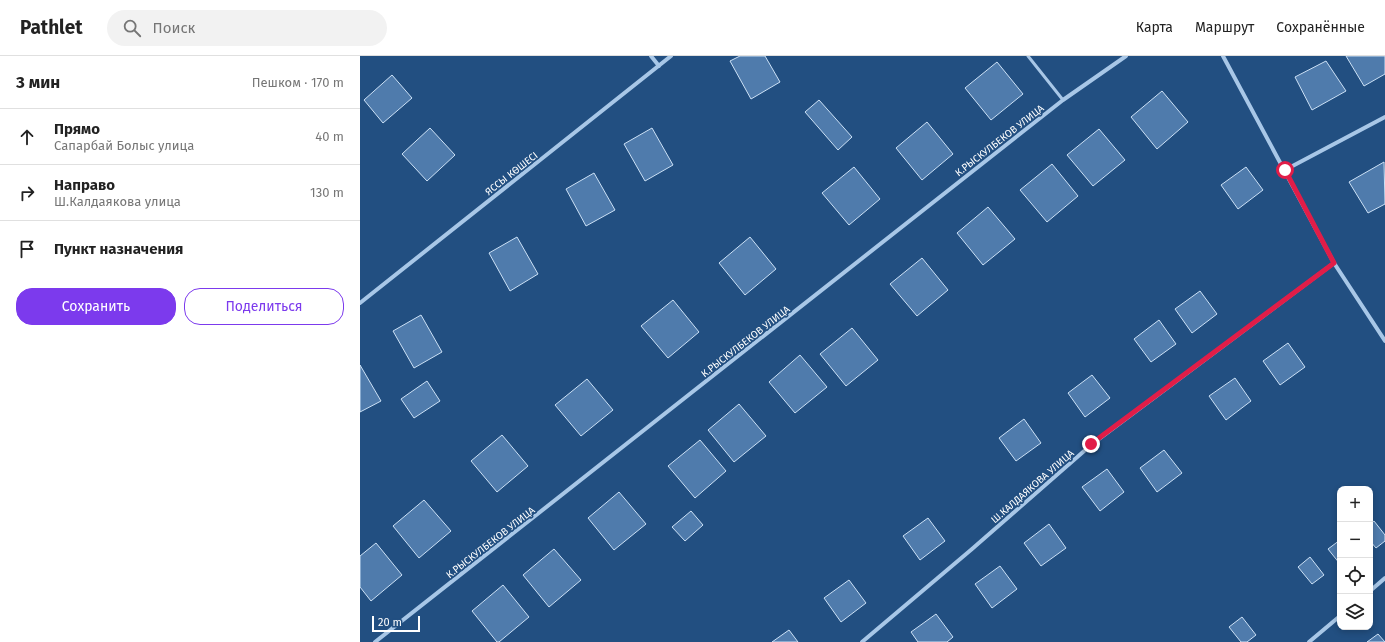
<!DOCTYPE html>
<html lang="ru">
<head>
<meta charset="utf-8">
<style>
	body { margin:0; font-family:"Fira Sans",sans-serif; background:#f2f2f2; color:#222 }
	.controls { position:absolute; right:12px; bottom:12px; display:grid; overflow:hidden; border-radius:8px; box-shadow:0 2px 6px #0003 }
	.controls button { width:36px; height:36px; display:grid; place-items:center; padding:0; border:0; border-bottom:1px solid #e0e0e0; background:#fff; color:#222; font:20px sans-serif }
	.scale { position:absolute; left:12px; bottom:10px; width:48px; box-sizing:border-box; padding-left:4px; border:2px solid #fff; border-top:0; font-size:11px; line-height:14px; white-space:nowrap; color:#fff; -webkit-text-stroke:3px #224f81; paint-order:stroke }
	.stop { position:absolute; width:12px; height:12px; margin:-9px; border:3px solid #e11d48; border-radius:50%; background:#fff }
	.stop.end { background:#e11d48; border-color:#fff; box-shadow:0 1px 4px #0008 }
	.list { margin:0; padding:0; list-style:none }
	h2 { display:flex; justify-content:space-between; align-items:center; height:52px; margin:0; padding:0 16px; font-size:17px }
	h2 small { font-size:13px; font-weight:400; color:#767676 }
	.list li { display:grid; grid-template-columns:26px 1fr auto; gap:12px; align-items:center; box-sizing:border-box; height:56px; padding:0 16px; border-top:1px solid #e0e0e0 }
	.list b { display:block; font-size:15px; white-space:nowrap }
	.list p { margin:0; font-size:13px; white-space:nowrap; color:#767676 }
	.list em { font-size:13px; font-style:normal; color:#767676 }
	.actions { display:flex; gap:8px; padding:12px 16px }
	.actions a { flex:1; padding:9px 0; border:1px solid #7c3aed; border-radius:16px; text-align:center; font-size:14px; color:#7c3aed }
	.actions .main { background:#7c3aed; color:#fff }
	.icon { flex:none; width:22px; height:22px; fill:none; stroke:currentColor; stroke-width:2; stroke-linecap:round; stroke-linejoin:round }
	.map { position:relative; flex:none; width:1025px; height:586px; overflow:hidden }
	header { display:flex; align-items:center; gap:24px; box-sizing:border-box; height:56px; padding:0 20px; background:#fff; border-bottom:1px solid #e0e0e0 }
	header strong { font-size:19px }
	nav { display:flex; gap:22px; margin-inline-start:auto; font-size:14px }
	.search { width:280px; height:36px; background:#f2f2f2; display:flex; align-items:center; gap:10px; box-sizing:border-box; padding:0 14px; border-radius:22px; color:#767676; font-size:15px }
	main { display:flex }
	aside { flex:1; background:#fff }
	.map>svg:first-child { display:block }
	.building { fill:#4f7bac; stroke:#cce1f6 }
	.lines { fill:none; stroke-linecap:round; stroke-linejoin:round }
	.lane { stroke:#a8c7e7; stroke-width:3 }
	.street { stroke:#a8c7e7; stroke-width:4 }
	.route { stroke:#e11d48; stroke-width:5 }
	.labels { text-anchor:middle; stroke-width:3.5; stroke-linejoin:round; paint-order:stroke }
	.street-label { font-size:10px; fill:#fff; stroke:#224f81 }
</style>
</head>
<body>
<header>
<strong>Pathlet</strong>
<div class="search"><svg class="icon" aria-label="search" viewBox="0 0 24 24"><circle cx="10" cy="10" r="6"/><path d="M15 15l6 6"/></svg>Поиск</div>
<nav><a>Карта</a><a>Маршрут</a><a>Сохранённые</a></nav>
</header>
<main>
<aside>
<h2>3 мин<small>Пешком · 170 m</small></h2>
<ul class="list">
<li><svg class="icon" aria-label="ahead" viewBox="0 0 24 24"><path d="M12 20V5M6 11l6-6 6 6"/></svg><div><b>Прямо</b><p>Сапарбай Болыс улица</p></div><em>40 m</em></li>
<li><svg class="icon" aria-label="right" viewBox="0 0 24 24"><path d="M7 20v-9h11M14 6l5 5-5 5"/></svg><div><b>Направо</b><p>Ш.Калдаякова улица</p></div><em>130 m</em></li>
<li><svg class="icon" aria-label="arrive" viewBox="0 0 24 24"><path d="M6 21V4h12l-3 4 3 4H6"/></svg><div><b>Пункт назначения</b></div></li>
</ul>
<div class="actions"><a class="main">Сохранить</a><a>Поделиться</a></div>
</aside>
<div class="map">
<svg width="1025" height="586" viewBox="0 0 1025 586">
	<rect width="100%" height="100%" fill="#224f81"/>
	<path class="building" d="M380,0H405L420,26L391,43L370,5Z
		M986,0H1025V18L1004,30Z
		M966,5L986,35L952,54L935,21Z
		M637,6L663,38L631,64L605,32Z
		M32,19L52,42L23,67L4,44Z
		M802,35L828,66L797,93L771,61Z
		M459,44L492,81L478,94L445,56Z
		M567,66L593,98L562,124L536,92Z
		M70,72L95,99L67,125L42,98Z
		M292,72L313,109L285,125L264,88Z
		M739,73L765,104L733,130L707,99Z
		M1024,106L1025,148L1008,157L989,126Z
		M692,108L718,140L687,166L660,134Z
		M494,111L520,143L489,169L462,137Z
		M886,111L903,134L878,153L861,129Z
		M234,117L255,154L226,170L206,133Z
		M628,151L655,183L623,209L597,177Z
		M157,181L178,218L150,235L129,197Z
		M390,181L416,213L385,239L359,207Z
		M562,202L588,234L557,260L530,228Z
		M840,235L857,258L832,277L815,253Z
		M313,244L339,276L308,302L281,270Z
		M61,259L82,296L54,312L33,275Z
		M799,264L816,288L791,306L774,283Z
		M492,272L518,304L486,330L460,298Z
		M928,287L945,311L920,329L903,305Z
		M440,299L467,331L435,357L409,326Z
		M0,309L21,345L0,356Z
		M732,319L750,342L725,361L708,337Z
		M875,322L891,345L866,364L849,340Z
		M227,323L253,354L221,380L195,349Z
		M67,325L80,345L54,362L41,343Z
		M379,348L406,380L374,406L348,374Z
		M664,363L681,387L656,405L639,382Z
		M142,379L168,410L137,436L111,405Z
		M340,384L366,415L335,442L308,410Z
		M804,394L822,417L797,436L780,412Z
		M747,413L764,436L740,455L722,431Z
		M259,436L286,468L254,494L228,462Z
		M64,444L91,475L59,502L33,470Z
		M331,455L343,469L325,485L312,471Z
		M568,462L585,485L560,504L543,480Z
		M1014,465L1025,479V485L1016,492L1010,485V468Z
		M689,468L706,492L681,510L664,487Z
		M980,484V508L968,493Z
		M16,487L42,519L11,545L0,531V500Z
		M194,493L221,524L189,551L163,519Z
		M950,501L964,519L952,528L938,511Z
		M640,510L657,533L632,552L615,528Z
		M489,524L506,547L481,566L464,542Z
		M143,529L169,561L139,586H137L112,555Z
		M576,558L593,581L587,586H558L551,576Z
		M882,561L896,579L887,586H881L869,571Z
		M429,574L438,586H412Z
		M1018,578L1025,586H1007Z"/>
	<g class="lines">
		<path class="lane" d="M668,0L703,44"/>
		<path class="street" d="M291,0L299,10
			M863,0L974,207L1025,285
			M925,114L1025,61
			M0,247L311,0
			M1010,535L1025,522
			M15,586L703,44L766,0
			M502,586L612,493L731,389L974,207
			M949,586L980,560"/>
	</g>
	<g class="lines">
		<path class="route" d="M731,388L974,207L925,114"/>
	</g>
	<g class="labels">
		<g class="street-label">
			<text transform="translate(639 84) rotate(-38)" y="4">К.РЫСКУЛБЕКОВ УЛИЦА</text>
			<text transform="translate(151 117) rotate(-38)" y="4">ЯССЫ КӨШЕСІ</text>
			<text transform="translate(385 285) rotate(-38)" y="4">К.РЫСКУЛБЕКОВ УЛИЦА</text>
			<text transform="translate(672 430) rotate(-41)" y="4">Ш.КАЛДАЯКОВА УЛИЦА</text>
			<text transform="translate(130 486) rotate(-38)" y="4">К.РЫСКУЛБЕКОВ УЛИЦА</text>
		</g>
	</g>
</svg>
<div class="controls">
<button>+</button>
<button>−</button>
<button><svg class="icon" aria-label="locate" viewBox="0 0 24 24"><circle cx="12" cy="12" r="6"/><path d="M12 2v4M12 18v4M2 12h4M18 12h4"/></svg></button>
<button><svg class="icon" aria-label="layers" viewBox="0 0 24 24"><path d="M12 4l9 5-9 5-9-5zM3 14l9 5 9-5"/></svg></button>
</div>
<div class="scale">20 m</div>
<div class="stop" style="left:925px;top:114px"></div>
<div class="stop end" style="left:731px;top:388px"></div>
</div>
</main>
</body>
</html>
